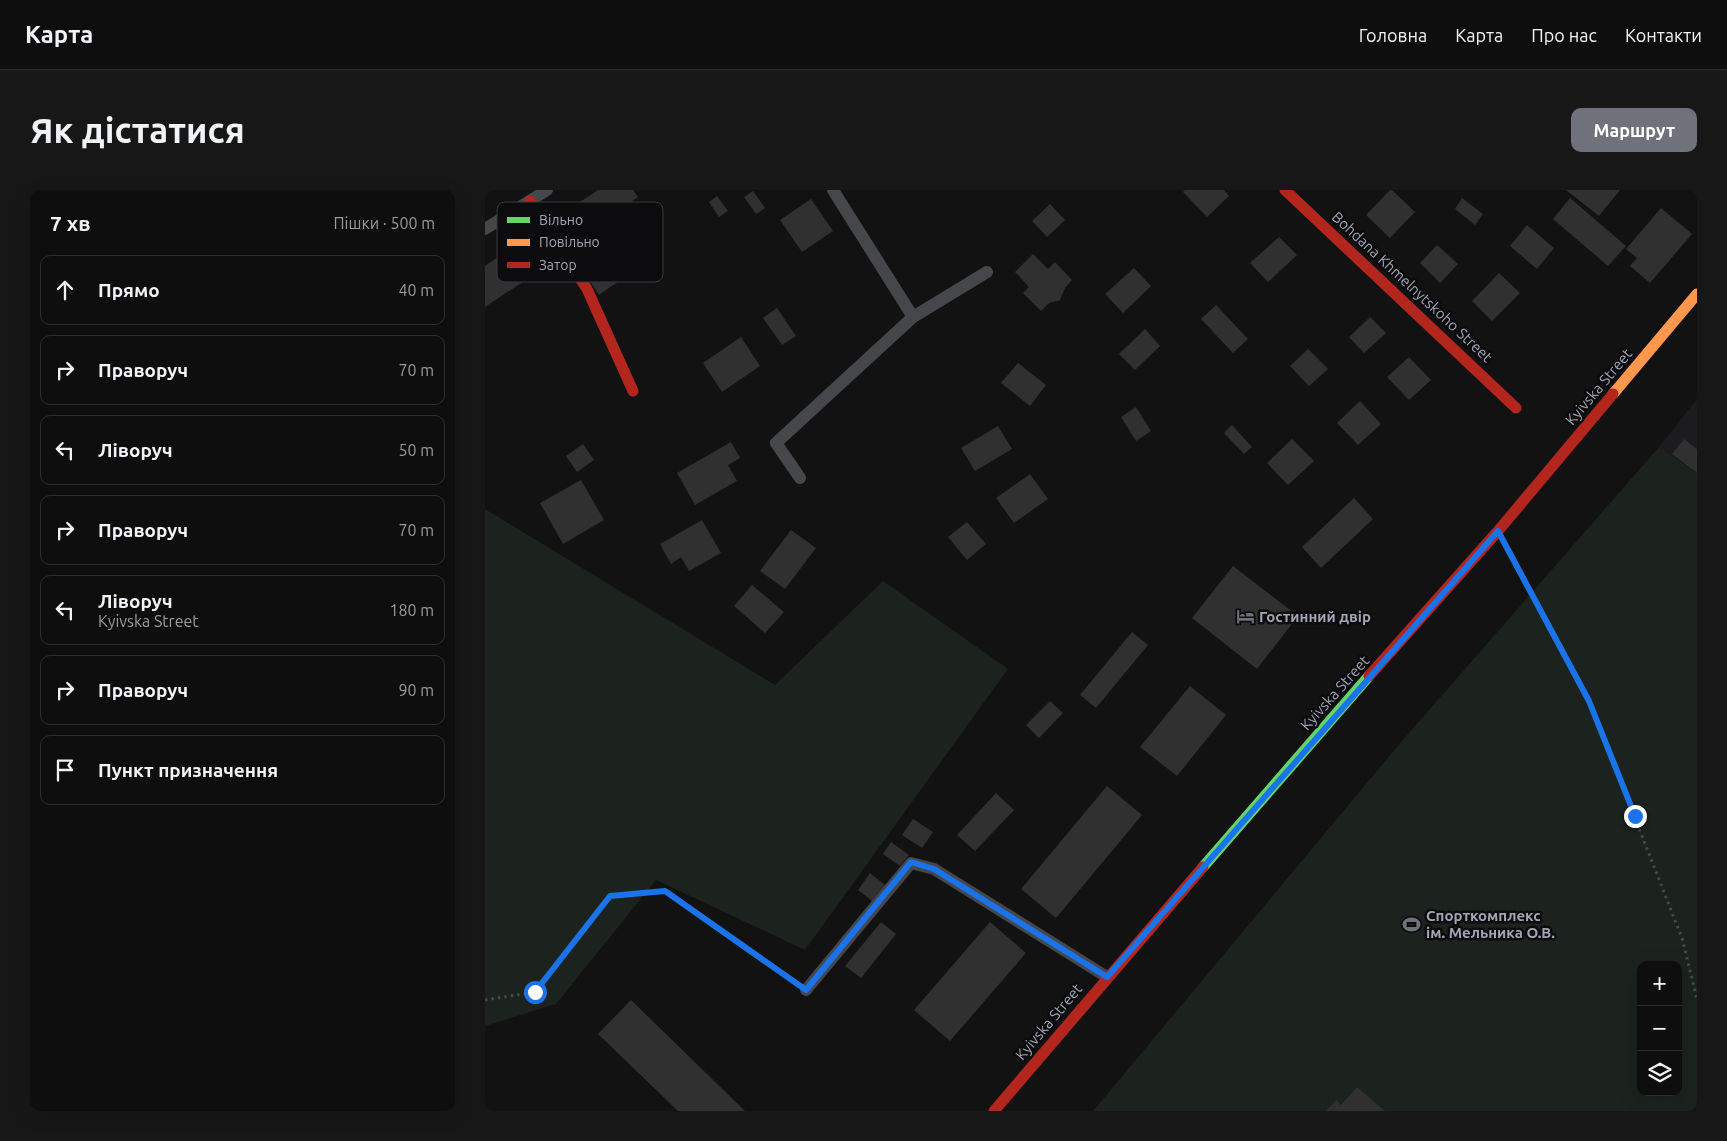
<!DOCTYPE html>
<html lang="uk">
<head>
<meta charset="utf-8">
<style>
	body { margin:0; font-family:Ubuntu,sans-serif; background:#171717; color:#f1f3f6 }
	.controls { position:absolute; right:15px; bottom:15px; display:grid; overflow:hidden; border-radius:10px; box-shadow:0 5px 20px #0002 }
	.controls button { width:45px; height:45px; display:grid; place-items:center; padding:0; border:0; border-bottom:1px solid #2e2e2e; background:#0e0e0e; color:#f1f3f6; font:25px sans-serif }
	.stop { position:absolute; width:15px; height:15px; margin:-11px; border:4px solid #1a73e8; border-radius:50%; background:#fff }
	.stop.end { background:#1a73e8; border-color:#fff; box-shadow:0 1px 5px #0008 }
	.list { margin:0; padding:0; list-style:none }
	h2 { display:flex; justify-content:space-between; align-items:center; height:65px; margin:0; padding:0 20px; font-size:21px }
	h2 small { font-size:16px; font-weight:400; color:#9b9c9e }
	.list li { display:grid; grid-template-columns:32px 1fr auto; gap:15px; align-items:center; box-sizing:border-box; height:70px; margin:0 10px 10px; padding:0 10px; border:1px solid #2e2e2e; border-radius:10px }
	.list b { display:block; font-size:19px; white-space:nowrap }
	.list p { margin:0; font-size:16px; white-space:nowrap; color:#9b9c9e }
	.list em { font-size:16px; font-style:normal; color:#9b9c9e }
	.icon { flex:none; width:28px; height:28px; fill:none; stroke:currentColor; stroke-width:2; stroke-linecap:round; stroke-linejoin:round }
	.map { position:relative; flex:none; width:1212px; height:921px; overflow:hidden; border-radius:10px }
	header { display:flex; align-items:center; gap:30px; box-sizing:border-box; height:70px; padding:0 25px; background:#0e0e0e; border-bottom:1px solid #2e2e2e }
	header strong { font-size:24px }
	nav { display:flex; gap:28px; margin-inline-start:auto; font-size:18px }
	.intro { display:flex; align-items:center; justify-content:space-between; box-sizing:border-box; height:120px; padding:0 30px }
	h1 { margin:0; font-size:35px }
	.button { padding:12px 22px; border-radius:10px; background:#70727b; color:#fff; font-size:18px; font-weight:700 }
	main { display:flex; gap:30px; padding:0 30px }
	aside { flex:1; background:#0e0e0e; border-radius:10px; box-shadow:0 5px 20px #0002 }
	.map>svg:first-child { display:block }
	.built { fill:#1c1c1e }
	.green { fill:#1c221d; fill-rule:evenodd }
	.building { fill:#303031 }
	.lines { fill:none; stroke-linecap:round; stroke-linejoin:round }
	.path { stroke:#48484c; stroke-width:3; stroke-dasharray:2.5 4; stroke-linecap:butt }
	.lane { stroke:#46474b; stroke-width:12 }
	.fast { stroke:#63d668; stroke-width:11 }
	.slow { stroke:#ff974d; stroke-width:11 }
	.jam { stroke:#b3261e; stroke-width:11 }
	.route { stroke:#1a73e8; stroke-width:6 }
	.labels { text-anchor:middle; stroke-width:5; stroke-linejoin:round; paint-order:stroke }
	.street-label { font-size:15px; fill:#a2a5b3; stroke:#0c0c0e }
	.poi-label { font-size:15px; font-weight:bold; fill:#a2a5b3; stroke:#0c0c0e; text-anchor:start }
	.key { fill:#0c0c0e; stroke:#393a40; stroke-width:1 }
	.key-label { font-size:14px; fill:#a2a5b3 }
</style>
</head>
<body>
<header>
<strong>Карта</strong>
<nav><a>Головна</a><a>Карта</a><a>Про нас</a><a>Контакти</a></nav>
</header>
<div class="intro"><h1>Як дістатися</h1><a class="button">Маршрут</a></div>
<main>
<aside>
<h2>7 хв<small>Пішки · 500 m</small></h2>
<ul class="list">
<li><svg class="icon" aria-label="ahead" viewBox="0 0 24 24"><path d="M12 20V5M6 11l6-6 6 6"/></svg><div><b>Прямо</b></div><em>40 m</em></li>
<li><svg class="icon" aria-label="right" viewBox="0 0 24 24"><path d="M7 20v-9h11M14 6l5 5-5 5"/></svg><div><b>Праворуч</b></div><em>70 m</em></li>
<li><svg class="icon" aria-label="left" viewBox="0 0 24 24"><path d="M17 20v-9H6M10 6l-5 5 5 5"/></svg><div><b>Ліворуч</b></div><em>50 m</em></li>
<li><svg class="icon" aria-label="right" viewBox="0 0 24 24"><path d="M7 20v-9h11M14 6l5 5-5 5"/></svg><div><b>Праворуч</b></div><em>70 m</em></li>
<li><svg class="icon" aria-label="left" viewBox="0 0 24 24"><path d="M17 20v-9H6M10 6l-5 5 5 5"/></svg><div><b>Ліворуч</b><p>Kyivska Street</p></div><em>180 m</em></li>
<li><svg class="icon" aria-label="right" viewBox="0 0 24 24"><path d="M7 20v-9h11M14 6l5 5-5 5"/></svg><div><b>Праворуч</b></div><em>90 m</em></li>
<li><svg class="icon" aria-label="arrive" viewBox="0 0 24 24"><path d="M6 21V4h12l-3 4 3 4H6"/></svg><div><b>Пункт призначення</b></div></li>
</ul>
</aside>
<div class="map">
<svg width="1212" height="921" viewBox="0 0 1212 921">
	<rect width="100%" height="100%" fill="#121212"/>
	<path class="built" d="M1212,209V283L1174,257Z"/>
	<path class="green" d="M1174,257L1212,283V921H608L917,551ZM1156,775H1193V902H1156Z
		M0,319L290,495L398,391L523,479L320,760L171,690L71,814L0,836Z"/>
	<path class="building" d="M113,0H148L153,7L112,35L95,12Z
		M700,0H739L744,6L722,27L698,2Z
		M905,0H907L930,22L905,48L881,25Z
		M1081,0H1135L1114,26Z
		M268,1L280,18L271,24L259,7Z
		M232,6L243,21L234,27L224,12Z
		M977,8L998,24L990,35L970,19Z
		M1085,8L1141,56L1123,76L1068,29Z
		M326,9L348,41L317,62L295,30Z
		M565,14L580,30L562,47L547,31Z
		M1176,18L1207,44L1165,93L1145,76L1152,68L1141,59Z
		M1042,35L1069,58L1052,79L1025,56Z
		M794,47L812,65L783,92L765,73Z
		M952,55L973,74L955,93L935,73Z
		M26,58L45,87L0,117V76Z
		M548,64L563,79L570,72L587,90L580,98L575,110L564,113L556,121L538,103L544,97L530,82Z
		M129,77L137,89L114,105L106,93Z
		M649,78L666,96L638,123L620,104Z
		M1014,83L1035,103L1007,131L987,111Z
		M731,115L763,149L748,163L716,129Z
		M292,118L311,146L297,155L278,128Z
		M885,127L901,143L879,163L864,147Z
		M660,139L675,156L650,180L634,164Z
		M256,147L275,176L237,202L218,173Z
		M823,159L843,179L824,196L805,176Z
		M924,167L946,190L924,210L902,187Z
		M533,173L561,195L545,216L516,193Z
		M875,211L896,234L873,255L852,233Z
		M651,217L666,241L651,251L636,227Z
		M747,235L767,257L759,264L739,243Z
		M513,236L527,259L490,281L476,258Z
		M807,249L829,271L803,295L782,273Z
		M1199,249L1212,259V283L1187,264Z
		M246,252L255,268L243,275L252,291L210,315L192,283Z
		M98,254L109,270L92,282L81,266Z
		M545,284L563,309L529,333L511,308Z
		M96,290L119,330L78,354L55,313Z
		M869,308L888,329L836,378L817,357Z
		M217,330L236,363L204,381L196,367L186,374L175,354Z
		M482,332L501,354L482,370L463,347Z
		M306,340L331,358L300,399L275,381Z
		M748,376L813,426L772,479L707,428Z
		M267,395L299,422L280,443L249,416Z
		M647,442L663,455L611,518L595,505Z
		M705,496L741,525L692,586L655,557Z
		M565,511L578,523L554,548L541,535Z
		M622,596L657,625L571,728L536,699Z
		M511,603L529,620L490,661L472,645Z
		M428,629L448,642L437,658L417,645Z
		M406,652L424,665L415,676L398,664Z
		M385,683L400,695L387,711L373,700Z
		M396,732L411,744L376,788L360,776Z
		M505,732L541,763L465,851L429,820Z
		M146,810L260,921H193L113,844Z
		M872,897L900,921H841L851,910L856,915Z"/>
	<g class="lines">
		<path class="path" d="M1025,363L1104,511L1197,748L1212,809
			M0,810L50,802L125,706L180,701L306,790"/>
		<path class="lane" d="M0,39L62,0
			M428,127L502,82
			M315,288L291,253L428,127L348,0
			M321,800L426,673L449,679L622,787"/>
		<path class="fast" d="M718,677L884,486"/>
		<path class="slow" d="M1128,204L1212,104"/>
		<path class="jam" d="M800,0L1031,218
			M45,11L102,99L148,201
			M884,486L1013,341L1128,204
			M509,921L718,677"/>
	</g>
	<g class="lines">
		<path class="route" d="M50,802L125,706L180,701L321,800L426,672L449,679L622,787L1013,341L1104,511L1150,626"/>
	</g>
	<defs>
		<symbol id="hotel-bare" viewBox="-9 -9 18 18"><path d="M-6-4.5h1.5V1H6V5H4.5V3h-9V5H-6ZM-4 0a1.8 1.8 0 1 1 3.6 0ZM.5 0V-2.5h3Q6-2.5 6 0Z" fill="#70727b" stroke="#0c0c0e" stroke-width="2.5" paint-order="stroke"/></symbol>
		<symbol id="stadium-bare" viewBox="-9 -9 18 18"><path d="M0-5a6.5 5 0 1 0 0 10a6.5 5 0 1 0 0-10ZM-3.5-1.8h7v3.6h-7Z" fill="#70727b" stroke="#0c0c0e" stroke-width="2.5" paint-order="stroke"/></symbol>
	</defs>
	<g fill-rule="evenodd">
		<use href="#hotel-bare" x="748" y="414" width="25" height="25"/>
		<use href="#stadium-bare" x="914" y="722" width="25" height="25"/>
	</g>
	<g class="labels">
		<g class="street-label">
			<text transform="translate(927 97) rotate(43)" y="5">Bohdana Khmelnytskoho Street</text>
			<text transform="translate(1114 197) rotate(-50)" y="5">Kyivska Street</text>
			<text transform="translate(850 503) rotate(-48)" y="5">Kyivska Street</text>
			<text transform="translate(564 832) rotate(-50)" y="5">Kyivska Street</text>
		</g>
		<g class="poi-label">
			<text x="774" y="432">Гостинний двір</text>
			<text x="941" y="731">Спорткомплекс<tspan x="941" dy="17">ім. Мельника О.В.</tspan></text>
		</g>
	</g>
	<rect x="12" y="12" width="166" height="80" rx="8" class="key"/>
	<rect x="22" y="27" width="23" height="6" fill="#63d668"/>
	<rect x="22" y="49" width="23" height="7" fill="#ff974d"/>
	<rect x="22" y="72" width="23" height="6" fill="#b3261e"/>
	<g class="key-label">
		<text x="54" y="35">Вільно</text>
		<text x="54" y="57">Повільно</text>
		<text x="54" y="80">Затор</text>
	</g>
</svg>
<div class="controls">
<button>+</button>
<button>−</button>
<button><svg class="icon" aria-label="layers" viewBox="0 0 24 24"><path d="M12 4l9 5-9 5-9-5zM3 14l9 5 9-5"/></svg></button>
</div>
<div class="stop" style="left:50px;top:802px"></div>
<div class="stop end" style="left:1150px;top:626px"></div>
</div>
</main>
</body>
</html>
